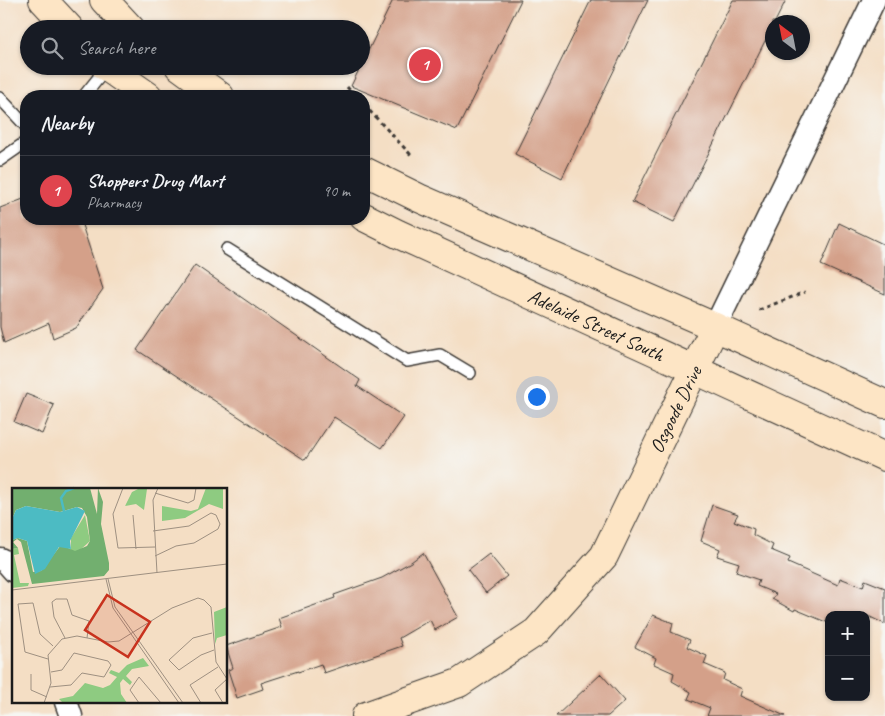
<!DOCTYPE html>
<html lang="en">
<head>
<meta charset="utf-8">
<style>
	body { margin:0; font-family:Caveat,sans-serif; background:#20242c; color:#f1f3f6 }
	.controls { position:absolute; right:15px; bottom:15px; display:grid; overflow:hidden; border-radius:10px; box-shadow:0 1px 4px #0004 }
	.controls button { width:45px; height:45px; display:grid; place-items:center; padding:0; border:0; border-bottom:1px solid #363941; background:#171b24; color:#f1f3f6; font:25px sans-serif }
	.compass { position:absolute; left:765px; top:15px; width:45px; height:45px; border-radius:50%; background:#171b24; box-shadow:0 1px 4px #0004; rotate:328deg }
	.you { position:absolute; left:536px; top:396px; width:18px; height:18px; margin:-12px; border:4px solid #fff; border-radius:50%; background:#1a73e8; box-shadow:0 0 0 8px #1a73e833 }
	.badge { display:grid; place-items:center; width:32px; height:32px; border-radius:50%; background:#c8321e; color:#fff; font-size:16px; font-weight:700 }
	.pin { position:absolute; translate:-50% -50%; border:2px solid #fff; box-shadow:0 1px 5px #0006 }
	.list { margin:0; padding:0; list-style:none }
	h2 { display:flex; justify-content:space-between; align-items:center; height:65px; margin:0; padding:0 20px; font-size:21px }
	h2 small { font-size:16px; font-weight:400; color:#9ea1a6 }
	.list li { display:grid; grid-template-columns:32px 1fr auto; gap:15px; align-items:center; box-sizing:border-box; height:70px; padding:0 20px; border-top:1px solid #363941 }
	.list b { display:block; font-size:19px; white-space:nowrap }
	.list p { margin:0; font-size:16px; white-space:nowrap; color:#9ea1a6 }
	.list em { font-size:16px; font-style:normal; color:#9ea1a6 }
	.icon { flex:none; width:28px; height:28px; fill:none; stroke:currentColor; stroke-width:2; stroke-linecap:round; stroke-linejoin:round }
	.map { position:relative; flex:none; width:885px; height:716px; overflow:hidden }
	.search { position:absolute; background:#171b24; box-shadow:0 1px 4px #0004; left:20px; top:20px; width:350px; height:55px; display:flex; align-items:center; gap:12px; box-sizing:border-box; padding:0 18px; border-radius:28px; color:#9ea1a6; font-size:19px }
	.panel { position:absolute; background:#171b24; box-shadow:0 1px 4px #0004; left:20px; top:90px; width:350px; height:135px; border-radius:20px }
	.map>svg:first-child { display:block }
	.building { fill:#d4a089 }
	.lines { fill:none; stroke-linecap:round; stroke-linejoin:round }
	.lane-casing { stroke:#3c3935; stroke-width:14 }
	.street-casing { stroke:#3c3935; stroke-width:25 }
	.secondary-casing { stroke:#3c3935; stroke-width:30 }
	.path { stroke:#3c3935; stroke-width:3; stroke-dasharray:4 4; stroke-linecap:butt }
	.lane { stroke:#fff; stroke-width:11 }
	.street { stroke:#fff; stroke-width:22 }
	.secondary { stroke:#fde5c5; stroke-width:28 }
	.labels { text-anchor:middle; stroke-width:4; stroke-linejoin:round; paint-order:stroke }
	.street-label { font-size:20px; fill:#1c1c1c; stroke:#f6f6f2 }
	.inset-river { fill:none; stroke:#4cbbc3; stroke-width:2.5 }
	.inset-road { fill:none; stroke:#9e9081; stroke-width:1 }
	.view { fill:#c8321e; fill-opacity:0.15; stroke:#c8321e; stroke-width:2.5 }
	.inset-edge { fill:none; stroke:#1c1c1c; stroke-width:2.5 }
</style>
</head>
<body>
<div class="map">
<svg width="885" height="716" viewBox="0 0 885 716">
	<rect width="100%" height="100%" fill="#f6f6f2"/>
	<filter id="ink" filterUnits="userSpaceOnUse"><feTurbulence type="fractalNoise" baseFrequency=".02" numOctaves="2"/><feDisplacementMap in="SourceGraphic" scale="10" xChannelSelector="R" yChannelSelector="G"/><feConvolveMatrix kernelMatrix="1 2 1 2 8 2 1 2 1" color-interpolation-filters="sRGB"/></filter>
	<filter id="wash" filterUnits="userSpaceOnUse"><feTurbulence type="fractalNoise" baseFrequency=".0096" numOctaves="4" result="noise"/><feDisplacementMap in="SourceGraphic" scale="20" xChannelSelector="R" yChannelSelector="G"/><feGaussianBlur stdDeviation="1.12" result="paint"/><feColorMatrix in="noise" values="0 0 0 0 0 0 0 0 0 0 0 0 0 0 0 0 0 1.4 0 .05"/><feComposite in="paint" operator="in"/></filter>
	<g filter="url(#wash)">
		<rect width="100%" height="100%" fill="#f4dec4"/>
		<g id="blocks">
			<path class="building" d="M393,0H521L457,130L351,86Z
				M591,0H648L562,178L515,154Z
				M733,0H786L775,22H772V27L674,222L632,202Z
				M26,198V219H80L103,289L76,328L53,338L49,323L4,343L0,327V208Z
				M839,223L885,245V294L821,265Z
				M195,265L360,380L357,386L404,417L382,448L334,417L305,460L137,350Z
				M26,394L54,405L42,434L14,422Z
				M712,505L738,514L734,521L754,529L753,535L773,545L771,550L790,558L788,563L838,585L840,578L863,587L865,580L885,588V624L866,615H828L826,622L795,609L794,611L772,599L776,594L757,586L759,580L736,572L739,563L717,556L720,549L701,541Z
				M423,553L458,617L435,630L430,620L399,638L402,646L324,673L321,664L298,672V671L261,683L263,689L237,698L228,670L233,668L226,646L282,627L279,618L335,598L334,595L382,578L411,562Z
				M489,554L507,576L486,593L468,570Z
				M653,615L673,623L671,632L690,640L687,647L707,656L704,664L725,673L723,680L742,689L740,696L785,716H707L710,708L688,699L691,692L672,681L674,673L654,664L656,658L635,647Z
				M601,674L625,701L608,716H556Z"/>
		</g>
	</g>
	<g filter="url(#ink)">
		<use href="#blocks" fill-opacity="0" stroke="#3c3935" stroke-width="1"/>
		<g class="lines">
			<defs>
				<path id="lane" d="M84,96L108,66
					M0,98L26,126
					M0,160L26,142
					M227,249L407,361L440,355L470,373"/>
				<path id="street" d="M715,327L874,0
					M0,559L6,562L14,571
					M66,702L71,716"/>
				<g id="secondary">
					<path d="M43,0L70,29"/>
					<path d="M104,0L131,29"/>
					<path d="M105,66L148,96"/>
					<path d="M179,66L220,96"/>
					<path d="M364,171L419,198L715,327L885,404"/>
					<path id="s1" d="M364,217L398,234L885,457"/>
					<path id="s2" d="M366,716L459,683L536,632L604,556L715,327"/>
				</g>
			</defs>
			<use href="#lane" class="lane-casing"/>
			<use href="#street" class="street-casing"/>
			<use href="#secondary" class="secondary-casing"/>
			<path class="path" d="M347,87L355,96
				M341,96L343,93
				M364,105L412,156
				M759,310L805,292"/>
			<use href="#lane" class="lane"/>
			<use href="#street" class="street"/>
			<use href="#secondary" class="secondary"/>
		</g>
	</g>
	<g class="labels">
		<g class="street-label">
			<text dy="7" stroke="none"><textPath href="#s1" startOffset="256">Adelaide Street South</textPath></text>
			<text dy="7" stroke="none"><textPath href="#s2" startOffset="456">Osgoode Drive</textPath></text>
		</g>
	</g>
	<g transform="translate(12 488)">
		<rect width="215" height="215" fill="#f4dec4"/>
		<path d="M194,0H211V21L197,16L173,30L150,33V18L179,23L186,21ZM126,1H135L132,22L124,16L113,18L120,4ZM73,27L78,53L67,63H59V50ZM6,60L7,66L2,67L8,95H17L16,98L0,100V61ZM215,119V147L205,150L203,156L202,124ZM131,170L137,178L120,181L114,188L120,194L118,197L111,191L108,195L109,206L115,215H51L47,211L61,208L73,195L91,200L98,197L105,189L97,185L99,182L107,185L115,177Z" fill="#8ecb81"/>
		<path d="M0,0H78L85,26L86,0L91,14L89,36L97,75V82L92,88L20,96L9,54L5,51L1,54L6,60L0,61V52L6,50L15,53L21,84L29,83L49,57L63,63L75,58L78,53L75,29L70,20L65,19L48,24L14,18L4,22L0,31Z" fill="#72af6f"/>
		<path d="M14,18L48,24L65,19L73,23L58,53L59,61L47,59L33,81L23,86L15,53L6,50L0,52V31L4,22Z" fill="#4cbbc3"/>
		<path class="inset-river" d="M52,23L49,10L54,3L62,0"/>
		<path class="inset-road" d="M111,0L101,26L106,60L143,59M143,5L176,15L182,12L184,0M121,27L124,61M141,43L177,38L199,25L204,27L208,36L206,41L182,55L164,58L143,68M145,85L141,12L146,0M94,91L101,120L167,215M96,91L103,119L171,215M0,102L215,76M200,145L181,150L157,172L167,182L189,167L202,162M53,150L42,129L40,114L44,111H55L60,127L77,133L75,150M36,171L13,164L6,116L21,115L28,146L41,158M19,186V202L35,209M38,199L59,197L70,185L92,189L99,177L96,173L62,165L50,182L39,184M32,215L39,195L36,167L50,151L65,148L96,154L107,153L160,120L186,110L192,112L199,119L204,174L215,191M127,215L118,202L127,189L149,215M189,215L178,197L206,179M211,215L203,202L215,191"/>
		<path class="view" d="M95,107L138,134L116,169L73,142Z"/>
		<rect width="215" height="215" class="inset-edge"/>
	</g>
</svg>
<div class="controls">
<button>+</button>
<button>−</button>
</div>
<svg class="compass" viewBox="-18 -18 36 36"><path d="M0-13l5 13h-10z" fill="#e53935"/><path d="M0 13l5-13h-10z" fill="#9ea1a6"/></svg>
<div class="you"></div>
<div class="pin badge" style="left:425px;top:65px;background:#e0444e">1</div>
<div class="search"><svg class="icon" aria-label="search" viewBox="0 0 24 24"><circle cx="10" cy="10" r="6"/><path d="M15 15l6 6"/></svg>Search here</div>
<section class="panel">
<h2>Nearby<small></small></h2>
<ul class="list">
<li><span class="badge" style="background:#e0444e">1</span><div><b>Shoppers Drug Mart</b><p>Pharmacy</p></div><em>90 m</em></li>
</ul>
</section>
</div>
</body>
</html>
